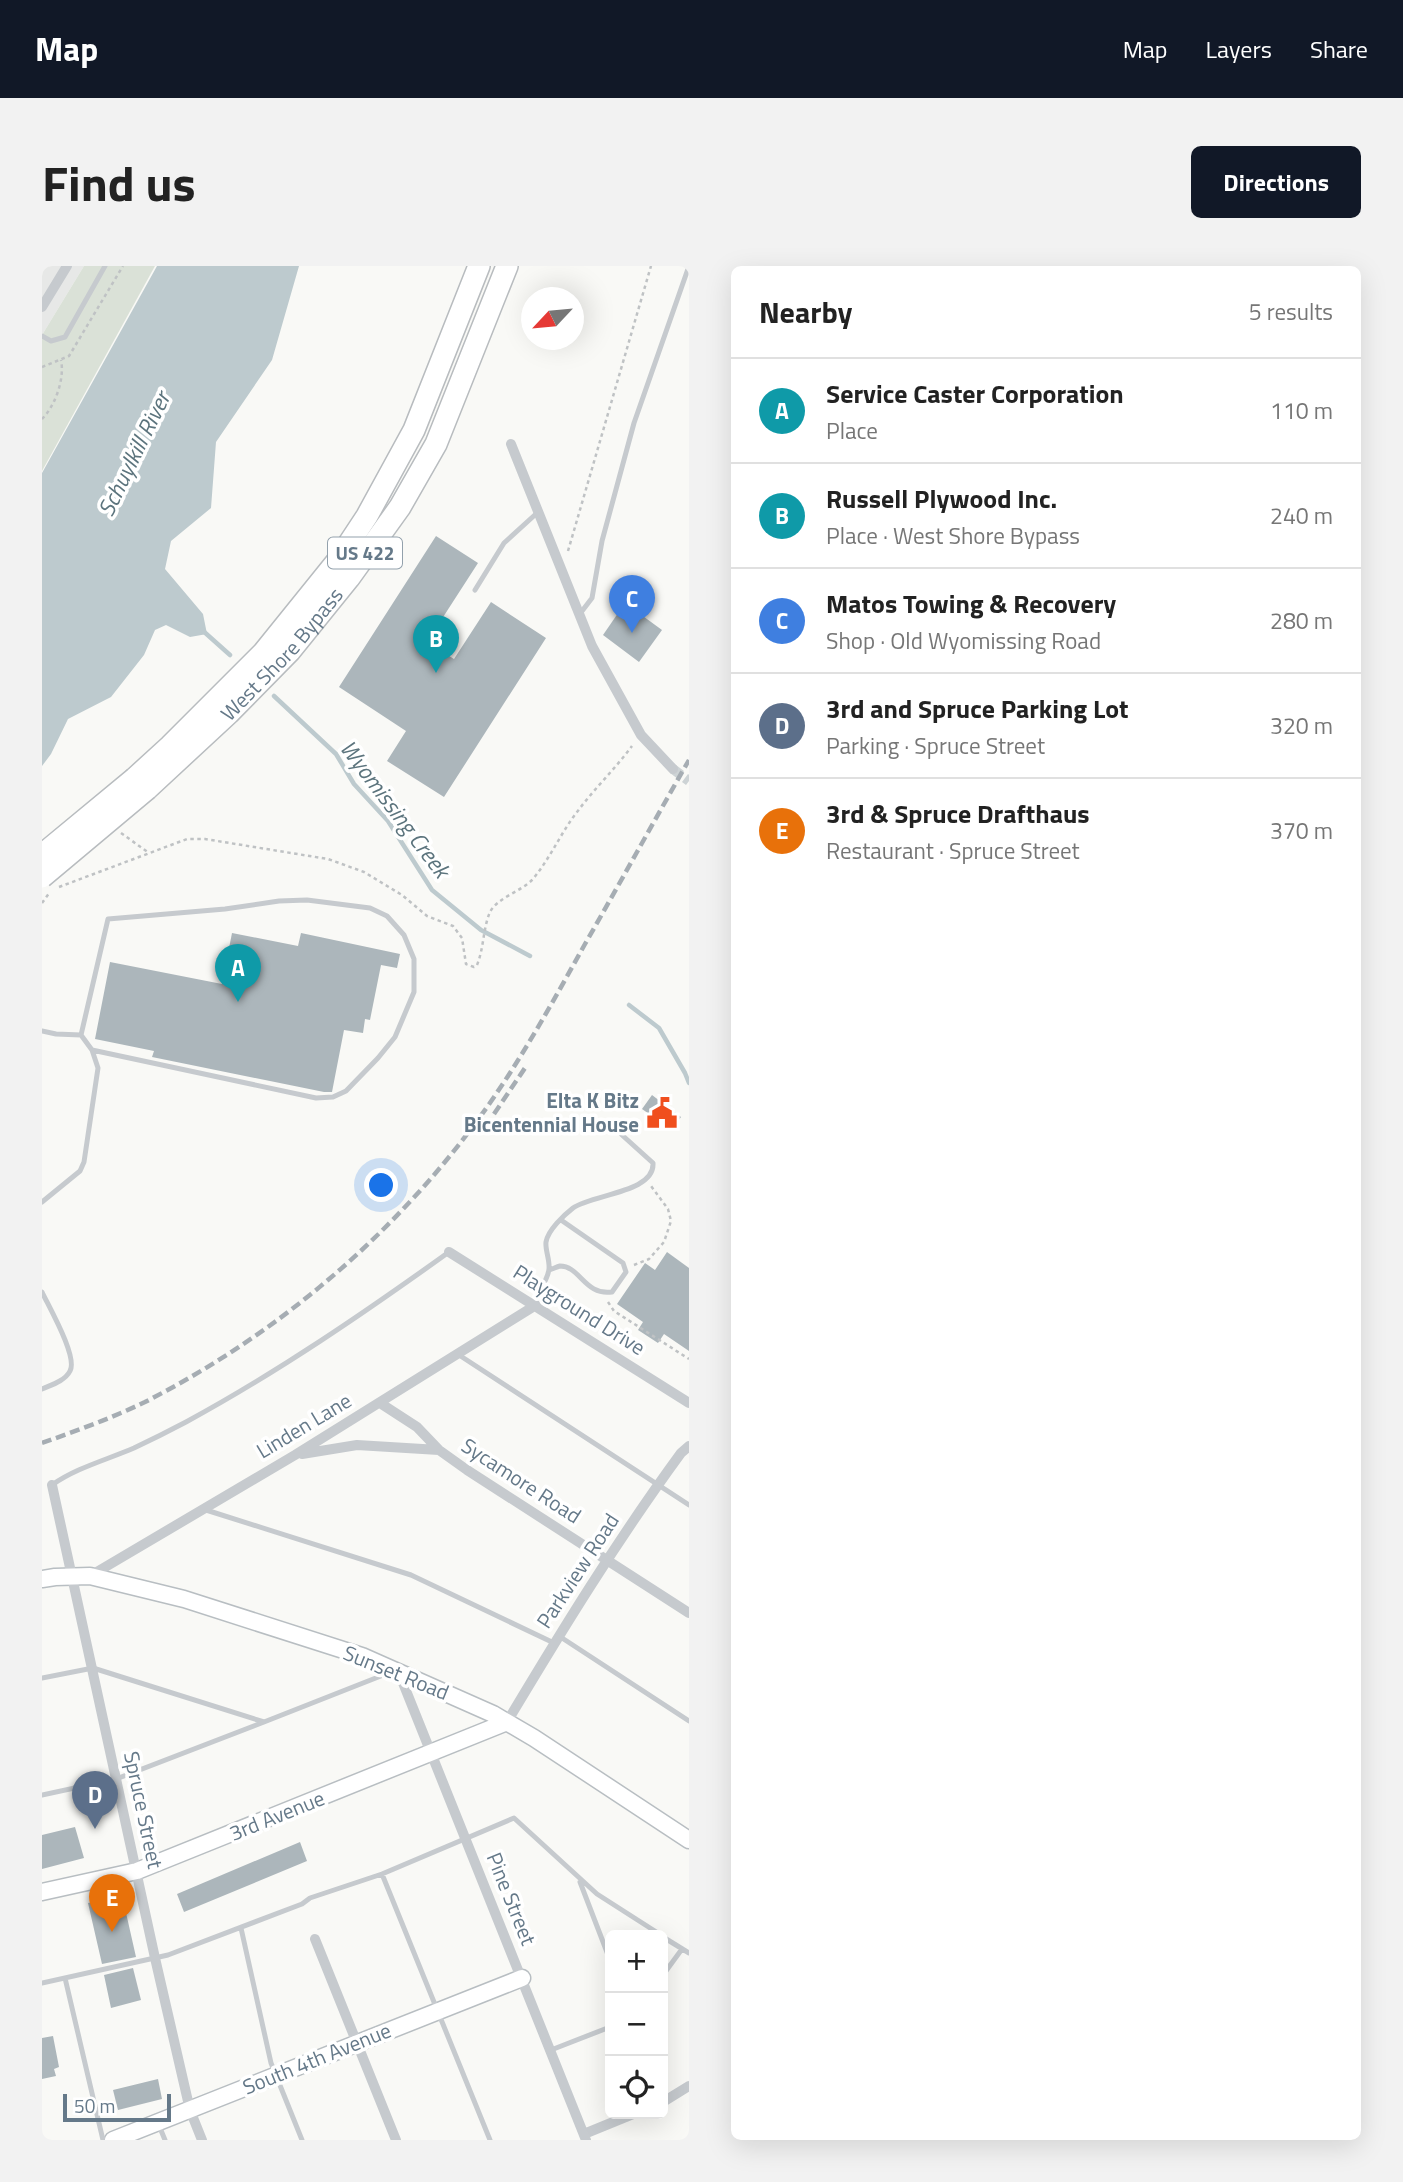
<!DOCTYPE html>
<html lang="en">
<head>
<meta charset="utf-8">
<style>
	body { margin:0; font-family:"Titillium Web",sans-serif; background:#f2f2f2; color:#222 }
	.controls { position:absolute; right:21px; bottom:21px; display:grid; overflow:hidden; border-radius:10px; box-shadow:0 7px 28px #0002 }
	.controls button { width:63px; height:63px; display:grid; place-items:center; padding:0; border:0; border-bottom:2px solid #e0e0e0; background:#fff; color:#222; font:35px sans-serif }
	.compass { position:absolute; left:479px; top:21px; width:63px; height:63px; border-radius:50%; background:#fff; box-shadow:0 7px 28px #0002; rotate:244deg }
	.scale { position:absolute; left:21px; bottom:18px; width:108px; box-sizing:border-box; padding-left:7px; border:4px solid #657989; border-top:0; font-size:19px; line-height:24px; white-space:nowrap; color:#657989; -webkit-text-stroke:5px #fff; paint-order:stroke }
	.you { position:absolute; left:340px; top:920px; width:24px; height:24px; margin:-18px; border:5px solid #fff; border-radius:50%; background:#1a73e8; box-shadow:0 0 0 10px #1a73e833 }
	.badge { display:grid; place-items:center; width:46px; height:46px; border-radius:50%; background:#111827; color:#fff; font-size:23px; font-weight:700 }
	.pin { position:absolute; translate:-50% -58px; filter:drop-shadow(0 2px 4px #0008) }
	.pin::after { content:''; position:absolute; top:37px; width:24px; height:21px; background:inherit; clip-path:polygon(0 0,100% 0,50% 100%) }
	.list { margin:0; padding:0; list-style:none }
	h2 { display:flex; justify-content:space-between; align-items:center; height:91px; margin:0; padding:0 28px; font-size:30px }
	h2 small { font-size:23px; font-weight:400; color:#767676 }
	.list li { display:grid; grid-template-columns:46px 1fr auto; gap:21px; align-items:center; box-sizing:border-box; height:105px; padding:0 28px; border-top:2px solid #e0e0e0 }
	.list b { display:block; font-size:26px; white-space:nowrap }
	.list p { margin:0; font-size:23px; white-space:nowrap; color:#767676 }
	.list em { font-size:23px; font-style:normal; color:#767676 }
	.icon { flex:none; width:38px; height:38px; fill:none; stroke:currentColor; stroke-width:2; stroke-linecap:round; stroke-linejoin:round }
	.map { position:relative; flex:none; width:647px; height:1874px; overflow:hidden; border-radius:10px }
	header { display:flex; align-items:center; gap:42px; box-sizing:border-box; height:98px; padding:0 35px; background:#111827; color:#fff }
	header strong { font-size:33px }
	nav { display:flex; gap:38px; margin-inline-start:auto; font-size:24px }
	.intro { display:flex; align-items:center; justify-content:space-between; box-sizing:border-box; height:168px; padding:0 42px }
	h1 { margin:0; font-size:49px }
	.button { padding:18px 32px; border-radius:10px; background:#111827; color:#fff; font-size:24px; font-weight:700 }
	main { display:flex; gap:42px; padding:0 42px }
	aside { flex:1; background:#fff; border-radius:10px; box-shadow:0 7px 28px #0002 }
	.map>svg:first-child { display:block }
	.built { fill:#e7e8e7 }
	.green { fill:#dae1d7 }
	.water { fill:#bdcace }
	.lines { fill:none; stroke-linecap:round; stroke-linejoin:round }
	.stream { stroke:#bdcace; stroke-width:4.5 }
	.building { fill:#acb6bb }
	.street-tunnel { stroke:#cdd3d5; stroke-width:10; stroke-dasharray:10 5; stroke-linecap:butt }
	.secondary-casing { stroke:#b8bec2; stroke-width:19 }
	.highway-casing { stroke:#b8bcbf; stroke-width:24 }
	.path { stroke:#bfc2c4; stroke-width:2.5; stroke-dasharray:3.5 3.5; stroke-linecap:butt }
	.lane { stroke:#c6cace; stroke-width:5 }
	.street { stroke:#c6cace; stroke-width:10 }
	.secondary { stroke:#fff; stroke-width:16 }
	.highway { stroke:#fff; stroke-width:21 }
	.rail { stroke:#a6adb3; stroke-width:4.5; stroke-dasharray:10 5; stroke-linecap:butt }
	.highway-bridge-casing { stroke:#b8bcbf; stroke-width:24; stroke-linecap:butt }
	.highway-bridge { stroke:#fff; stroke-width:21 }
	.labels { text-anchor:middle; stroke-width:7; stroke-linejoin:round; paint-order:stroke }
	.shield { fill:#fff; stroke:#93a1ac; stroke-width:2 }
	.shield-label { font-size:19px; font-weight:bold; fill:#657989 }
	.street-label { font-size:21px; fill:#657989; stroke:#fff }
	.poi-label { font-size:21px; font-weight:bold; fill:#657989; stroke:#fff; text-anchor:end }
	.water-label { font-size:23px; font-style:italic; fill:#5c747d; stroke:#fff }
</style>
</head>
<body>
<header>
<strong>Map</strong>
<nav><a>Map</a><a>Layers</a><a>Share</a></nav>
</header>
<div class="intro"><h1>Find us</h1><a class="button">Directions</a></div>
<main>
<div class="map">
<svg width="647" height="1874" viewBox="0 0 647 1874">
	<rect width="100%" height="100%" fill="#f9f9f6"/>
	<path class="built" d="M0,0H42L0,69Z"/>
	<path class="green" d="M42,0H113L0,205V69Z"/>
	<path class="water" d="M115,0H257L230,94L174,176L169,242L129,275L123,303L161,348L165,368L148,371L124,359L113,364L102,389L69,431L26,453L9,488L0,500V207Z"/>
	<g class="lines">
		<path class="stream" d="M160,364L188,389
			M232,430L294,488L312,518L346,555L390,624L439,664L488,690
			M587,739L617,762L643,807L647,817"/>
	</g>
	<path class="building" d="M394,270L436,297L385,376L412,393L449,336L504,372L402,531L345,495L364,465L297,421Z
		M583,337L620,364L597,396L561,369Z
		M190,667L256,680L259,667L358,688L355,702L339,699L328,754L323,753L321,767L302,764L290,826H282L110,791L112,785L53,773L68,696L180,718Z
		M610,829L639,851L630,864L600,843Z
		M625,986L647,1002V1085L622,1068L616,1077L596,1064L601,1056L575,1038L603,997L613,1004Z
		M33,1561L42,1592L0,1603V1569Z
		M258,1576L265,1595L142,1646L135,1628Z
		M80,1629L94,1691L60,1698L46,1637Z
		M91,1702L99,1734L69,1742L62,1709Z
		M11,1770L17,1801L12,1803L14,1810L0,1813V1772Z
		M116,1813L120,1833L76,1844L71,1824Z"/>
	<g class="lines">
		<path class="street-tunnel" d="M631,503L647,515"/>
		<defs>
			<path id="secondary" d="M0,1313L13,1311L48,1310L142,1333L320,1390L451,1448L492,1472L647,1574
				M0,1626L95,1605L465,1456
				M71,1874L480,1712"/>
			<g id="highway">
				<path d="M93,512L128,480L221,387L296,294L325,250L372,164L437,0"/>
				<path id="s1" d="M105,523L187,447L248,385L307,312L358,241L394,178L465,0"/>
			</g>
		</defs>
		<use href="#secondary" class="secondary-casing"/>
		<use href="#highway" class="highway-casing"/>
		<path class="path" d="M0,101L27,90L81,0
			M0,153C13,140 23,113 19,94
			M526,285L609,0
			M79,567L107,587
			M17,621L145,573H163L286,593L322,606L360,629L385,650L411,660L420,672L424,698L432,701L435,699C442,682 441,662 448,646C455,632 478,626 490,614C508,593 518,568 535,546C552,523 573,503 590,480
			M0,637L8,626
			M592,999L607,993L622,976L629,955L626,943L609,920
			M566,1036L572,1045L647,1093"/>
		<path class="lane" d="M0,70L9,75L23,71L63,0
			M433,324L462,277L495,247
			M537,349L550,332L560,275L592,157L647,0
			M0,765L14,768L39,769
			M0,936L38,905L42,896L56,802L50,784L39,769L66,653L183,643L237,635L265,634L328,642L345,650L362,669L372,693V726L353,771L336,792L304,825L291,831L274,832L50,784
			M507,1004C511,1003 514,1001 518,1000C538,1000 543,1030 570,1026L584,1006L581,997L519,954
			M0,1026C7,1041 36,1091 28,1105C23,1115 9,1119 0,1123
			M491,1037C496,1027 506,1014 507,1003C508,994 503,984 504,976C506,964 522,949 531,942C550,928 613,927 611,897L580,869
			M417,1089L647,1239
			M10,1219C34,1202 64,1194 92,1182C109,1174 127,1165 144,1156C236,1106 322,1047 407,986
			M164,1244L369,1309L512,1377
			M517,1370L647,1455
			M0,1412L51,1402L222,1456L349,1406
			M0,1529L74,1513L222,1456
			M340,1608L448,1874
			M538,1616L568,1694
			M199,1662L229,1797L260,1874
			M621,1671L647,1687
			M621,1709L640,1683
			M23,1712L61,1874
			M0,1717L126,1689L260,1638L268,1632L340,1608L472,1552L555,1628L619,1669
			M509,1784L568,1761
			M116,1857L123,1874"/>
		<path class="street" d="M0,41L25,0
			M469,178L550,380L599,469L631,503
			M407,986L647,1137
			M338,1137L375,1161L397,1184L425,1204L647,1347
			M260,1188L315,1179L397,1184
			M10,1219L113,1692L148,1844L160,1874
			M48,1310L253,1189L494,1039
			M357,1407L544,1874
			M465,1456C520,1364 576,1273 639,1187L647,1180
			M273,1673L354,1874
			M621,1836L647,1820
			M542,1868L591,1848"/>
		<use href="#secondary" class="secondary"/>
		<use href="#highway" class="highway"/>
		<path class="rail" d="M452,848L485,799
			M0,1177C34,1165 70,1152 103,1136C230,1071 343,977 429,863C473,805 508,741 543,678C578,617 612,555 647,494"/>
		<defs>
			<path id="highway-bridge" d="M0,589L93,512
				M0,611L105,523"/>
		</defs>
		<use href="#highway-bridge" class="highway-bridge-casing"/>
		<use href="#highway-bridge" class="highway-bridge"/>
	</g>
	<defs>
		<symbol id="civic-bare" viewBox="-9 -9 18 18"><path d="M-.6-6.5H3V-4.5H.6V-3L4-1V1h2V6H-6V1h2V-1L-.6-3ZM-1.2 2.5V6h2.4V2.5Z" fill="#f04f1e" stroke="#fff" stroke-width="2.5" paint-order="stroke"/></symbol>
	</defs>
	<g fill-rule="evenodd">
		<use href="#civic-bare" x="598" y="825" width="44" height="44"/>
	</g>
	<g class="labels">
		<rect class="shield" x="286" y="271.5" width="74" height="31" rx="5"/>
		<g class="shield-label">
			<text x="323" y="294">US 422</text>
		</g>
		<g class="street-label">
			<text dy="7" stroke="none"><textPath href="#s1" startOffset="191">West Shore Bypass</textPath></text>
			<text transform="translate(537 1044) rotate(32)" y="7">Playground Drive</text>
			<text transform="translate(262 1160) rotate(-31)" y="7">Linden Lane</text>
			<text transform="translate(479 1215) rotate(33)" y="7">Sycamore Road</text>
			<text transform="translate(536 1305) rotate(-57)" y="7">Parkview Road</text>
			<text transform="translate(354 1407) rotate(22)" y="7">Sunset Road</text>
			<text transform="translate(101 1544) rotate(78)" y="7">Spruce Street</text>
			<text transform="translate(235 1550) rotate(-22)" y="7">3rd Avenue</text>
			<text transform="translate(469 1633) rotate(68)" y="7">Pine Street</text>
			<text transform="translate(275 1793) rotate(-22)" y="7">South 4th Avenue</text>
		</g>
		<g class="poi-label">
			<text x="597" y="842">Elta K Bitz<tspan x="597" dy="24">Bicentennial House</tspan></text>
		</g>
		<g class="water-label">
			<text transform="translate(92 188) rotate(-64)" y="8">Schuylkill River</text>
			<text transform="translate(353 543) rotate(53)" y="8">Wyomissing Creek</text>
		</g>
	</g>
</svg>
<div class="controls">
<button>+</button>
<button>−</button>
<button><svg class="icon" aria-label="locate" viewBox="0 0 24 24"><circle cx="12" cy="12" r="6"/><path d="M12 2v4M12 18v4M2 12h4M18 12h4"/></svg></button>
</div>
<svg class="compass" viewBox="-18 -18 36 36"><path d="M0-13l5 13h-10z" fill="#e53935"/><path d="M0 13l5-13h-10z" fill="#767676"/></svg>
<div class="scale">50 m</div>
<div class="you"></div>
<div class="pin badge" style="left:196px;top:736px;background:#0f9aa8">A</div>
<div class="pin badge" style="left:394px;top:407px;background:#0f9aa8">B</div>
<div class="pin badge" style="left:590px;top:367px;background:#3f7fe0">C</div>
<div class="pin badge" style="left:53px;top:1563px;background:#5c6f8a">D</div>
<div class="pin badge" style="left:70px;top:1666px;background:#e8710a">E</div>
</div>
<aside>
<h2>Nearby<small>5 results</small></h2>
<ul class="list">
<li><span class="badge" style="background:#0f9aa8">A</span><div><b>Service Caster Corporation</b><p>Place</p></div><em>110 m</em></li>
<li><span class="badge" style="background:#0f9aa8">B</span><div><b>Russell Plywood Inc.</b><p>Place · West Shore Bypass</p></div><em>240 m</em></li>
<li><span class="badge" style="background:#3f7fe0">C</span><div><b>Matos Towing &amp; Recovery</b><p>Shop · Old Wyomissing Road</p></div><em>280 m</em></li>
<li><span class="badge" style="background:#5c6f8a">D</span><div><b>3rd and Spruce Parking Lot</b><p>Parking · Spruce Street</p></div><em>320 m</em></li>
<li><span class="badge" style="background:#e8710a">E</span><div><b>3rd &amp; Spruce Drafthaus</b><p>Restaurant · Spruce Street</p></div><em>370 m</em></li>
</ul>
</aside>
</main>
</body>
</html>
